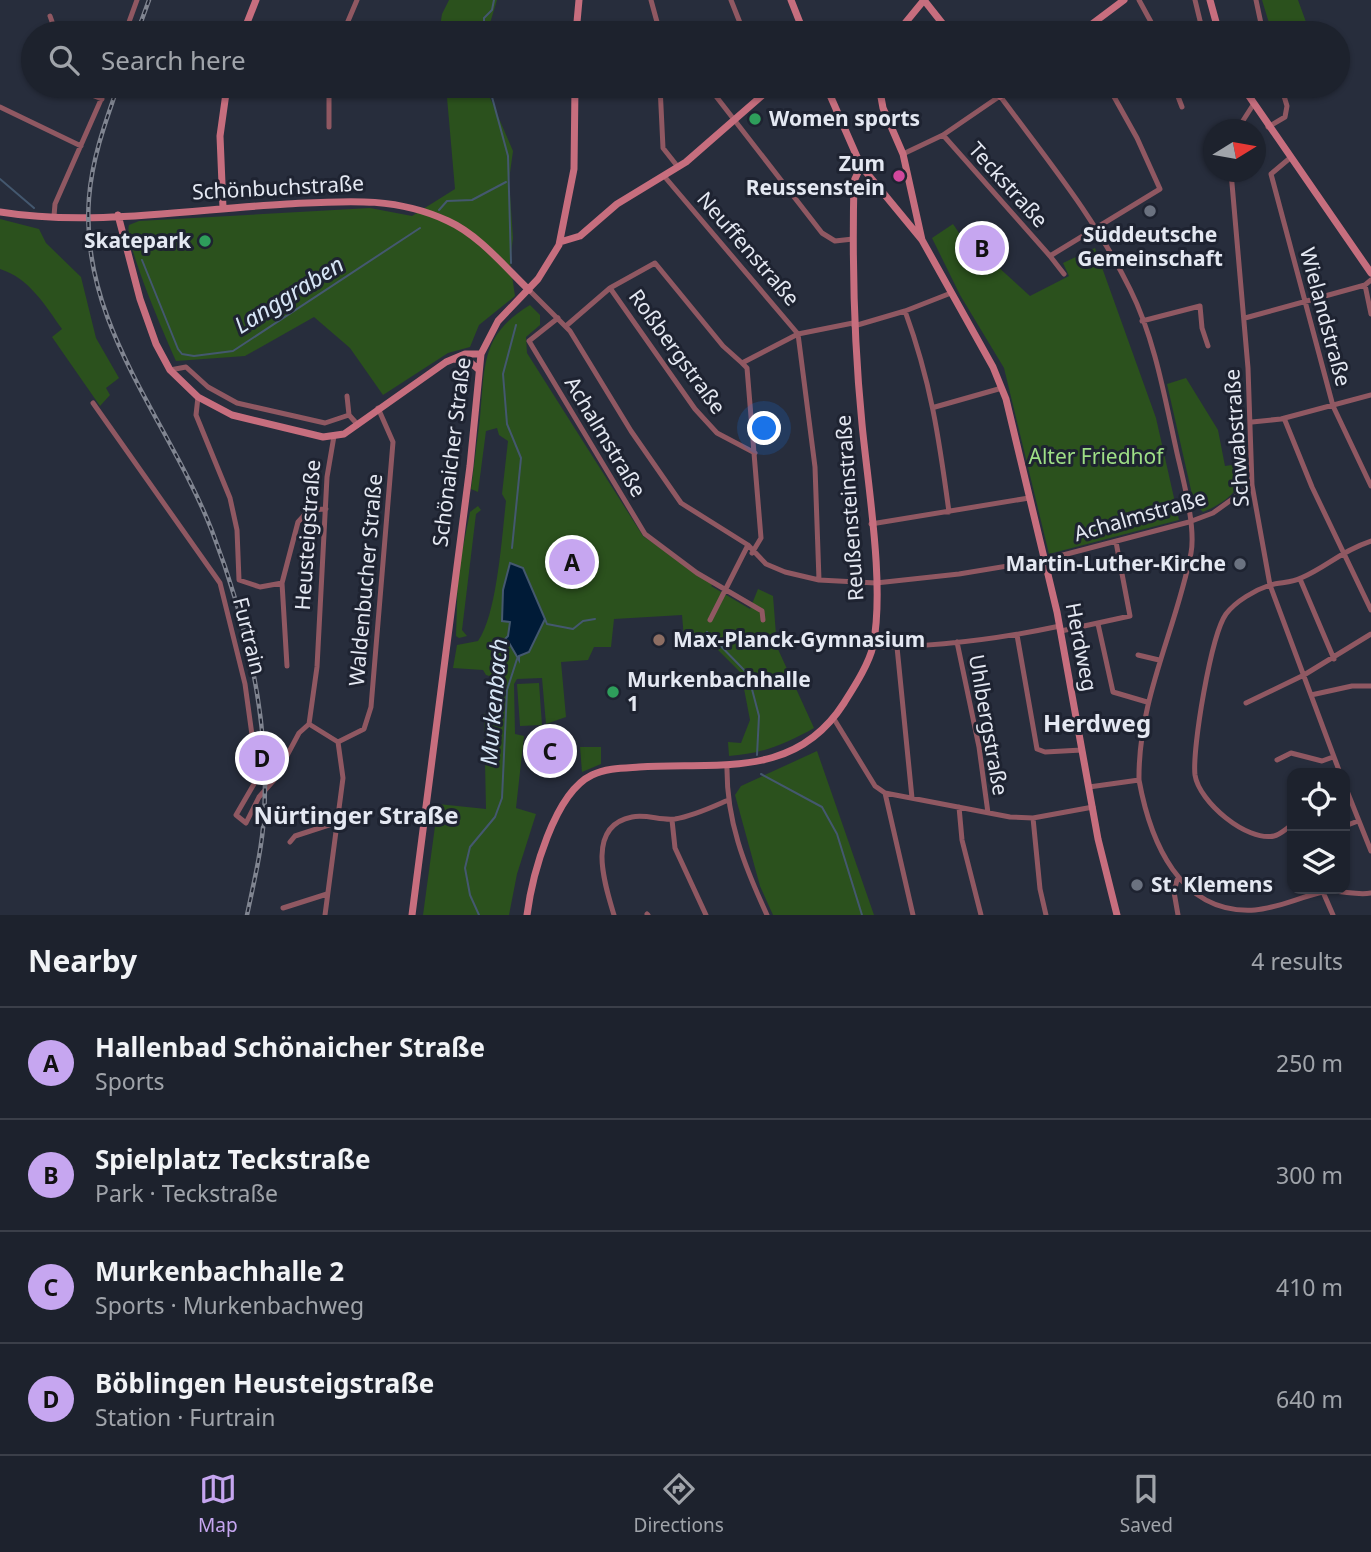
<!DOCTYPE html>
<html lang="en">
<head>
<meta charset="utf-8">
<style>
	body { margin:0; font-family:"Noto Sans",sans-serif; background:#252a35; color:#f1f3f6 }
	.controls { position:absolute; right:21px; bottom:21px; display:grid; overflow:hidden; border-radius:14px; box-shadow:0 2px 5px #0004 }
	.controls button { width:63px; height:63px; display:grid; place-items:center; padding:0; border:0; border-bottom:2px solid #3b3f49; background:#1d222d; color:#f1f3f6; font:35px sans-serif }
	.compass { position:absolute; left:1203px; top:119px; width:63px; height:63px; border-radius:50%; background:#1d222d; box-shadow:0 2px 5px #0004; rotate:79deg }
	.you { position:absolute; left:765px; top:429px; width:24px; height:24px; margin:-18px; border:5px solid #fff; border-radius:50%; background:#1a73e8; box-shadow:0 0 0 10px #1a73e833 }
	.badge { display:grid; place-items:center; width:46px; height:46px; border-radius:50%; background:#c6a6f0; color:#111; font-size:23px; font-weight:700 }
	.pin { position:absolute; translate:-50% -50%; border:4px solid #fff; box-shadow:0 2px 7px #0006 }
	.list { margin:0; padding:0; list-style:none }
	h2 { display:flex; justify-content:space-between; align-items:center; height:91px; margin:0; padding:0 28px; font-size:30px }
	h2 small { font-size:23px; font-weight:400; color:#a0a4aa }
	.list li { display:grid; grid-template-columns:46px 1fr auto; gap:21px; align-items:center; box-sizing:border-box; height:112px; padding:0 28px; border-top:2px solid #3b3f49 }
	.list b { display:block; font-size:26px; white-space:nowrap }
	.list p { margin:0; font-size:23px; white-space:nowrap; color:#a0a4aa }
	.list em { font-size:23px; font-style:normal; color:#a0a4aa }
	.icon { flex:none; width:38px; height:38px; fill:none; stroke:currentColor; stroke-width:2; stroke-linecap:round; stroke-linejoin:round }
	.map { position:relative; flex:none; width:1371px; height:915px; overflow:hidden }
	.search { position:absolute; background:#1d222d; box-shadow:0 2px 5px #0004; left:21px; right:21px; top:21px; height:77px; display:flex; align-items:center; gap:18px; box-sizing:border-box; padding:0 24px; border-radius:38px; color:#a0a4aa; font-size:26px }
	.sheet { height:539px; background:#1d222d }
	nav { display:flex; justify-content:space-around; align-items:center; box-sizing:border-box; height:98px; border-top:2px solid #3b3f49; background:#1d222d; font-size:19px; color:#a0a4aa }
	nav a { display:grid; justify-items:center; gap:4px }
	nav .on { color:#c6a6f0 }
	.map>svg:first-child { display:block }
	.green { fill:#2b511d }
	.water { fill:#001b37; stroke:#44586f; stroke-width:2 }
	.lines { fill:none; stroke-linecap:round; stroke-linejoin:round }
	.stream { stroke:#44586f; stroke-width:2 }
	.street { stroke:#905862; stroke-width:5 }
	.secondary { stroke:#c76e7e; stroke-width:7 }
	.rail-casing { stroke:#808591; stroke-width:4.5 }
	.rail { stroke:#1e2331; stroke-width:2; stroke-dasharray:5; stroke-linecap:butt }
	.leisure-dot { fill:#2e9e5b; stroke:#1e2331; stroke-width:2.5 }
	.hotel-dot { fill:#d1479c; stroke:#1e2331; stroke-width:2.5 }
	.worship-dot { fill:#6b7280; stroke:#1e2331; stroke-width:2.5 }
	.education-dot { fill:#8d6e63; stroke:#1e2331; stroke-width:2.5 }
	.labels { text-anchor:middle; stroke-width:6; stroke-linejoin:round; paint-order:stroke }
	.poi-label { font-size:21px; font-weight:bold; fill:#e4e8f2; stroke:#1e2331; text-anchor:start }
	.street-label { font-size:21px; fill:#e4e8f2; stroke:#1e2331 }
	.park-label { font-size:21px; fill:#9edf86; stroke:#1e2331 }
	.water-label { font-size:23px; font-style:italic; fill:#d7e6f6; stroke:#1e2331 }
	.quarter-label { font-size:24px; font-weight:bold; fill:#e4e8f2; stroke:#1e2331 }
</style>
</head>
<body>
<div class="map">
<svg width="1371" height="915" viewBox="0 0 1371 915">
	<rect width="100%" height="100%" fill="#272d3c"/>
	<path class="green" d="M449,0H497L487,33H439L442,14Z
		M1262,0H1298L1310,33H1272Z
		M446,86H485L513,151L509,180L513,238L510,262L515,296L479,325L470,347L448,353L383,395L350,348L314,317L245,356L176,361C167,341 123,240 129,225L139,221L370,208L412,216L455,189Z
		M0,219L39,229L46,243L81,277L96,338L119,378L106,388L110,395L100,406L52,337L62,329C45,305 29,278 0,269Z
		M953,224L984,270L996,265L1030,296L1069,276L1063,263L1095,248L1156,418L1179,520L1049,554L1004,368L960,295L932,238Z
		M530,305L540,315V325L526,337L527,353L643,536L713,584L711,586L750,609L758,589L773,596L777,647L814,728C786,744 761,754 729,756L728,742L741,743L750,720L741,673L707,639L701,643L684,638L682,615L614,619L611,647H594L588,660L561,662L566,717L546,724L542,678L517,679L514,684L515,734L524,736L516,808L536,814L517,874L509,915H423L438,804L486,809L484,713L493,725L487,712L495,691L496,678L486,675L483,670L453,668L457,645L478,641C497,615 502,535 506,501L502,494L508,441L499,435L497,428L486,431L478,492L471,489C474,465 477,442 480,418C485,367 480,335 530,305Z
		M1186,378L1218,430L1225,466L1246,463C1243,489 1227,502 1203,512L1194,503L1167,384Z
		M478,506L481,510L476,514L462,630L467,636L459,638L456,636L458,572L470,512Z
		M539,683L542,725L520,726L517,684Z
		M580,747H601V764L582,772Z
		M817,751L874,915H773L760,886L735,795L741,786Z"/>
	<path class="water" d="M510,563L523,568L545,619L529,652L519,656V660L508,641L504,640L508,636L510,622L502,621L503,590Z"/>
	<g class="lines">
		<path class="stream" d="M484,33V18L492,10L494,0
			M489,86L508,156L511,263
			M0,179L34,208
			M439,210L447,201L472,200L506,182
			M142,260L178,349L182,354L194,356L233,351L420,228
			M512,548L521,458L507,424L503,374L516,325
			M545,619L547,624L573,629L583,621L595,619
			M707,632L748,674L759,716L757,755
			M761,774L822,807L837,834L862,915
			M479,915L470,895L465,868L470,847L495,817L502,798L507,690L517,659"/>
		<path class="street" d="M651,0L660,33
			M731,0L744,33
			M1139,0L1157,33
			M1195,0L1203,33
			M1256,0L1263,33
			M50,16L56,33
			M125,33L137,0
			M343,33L357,0
			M80,86L84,92L102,99
			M660,86L663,148L678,167
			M708,86L822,233L835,241L853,239
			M1174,86L1182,107
			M0,107L81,146
			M329,127V86
			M1268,127L1285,117L1287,106L1281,86
			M1237,130L1253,105
			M943,135L1050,256L1160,189L1137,138L1108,86
			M903,154L943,135L1000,96C1048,161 1094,216 1130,289C1155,339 1165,399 1177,453C1183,479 1196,527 1191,553C1176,630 1138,699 1139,780
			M1290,158L1271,174L1333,406L1371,486
			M1231,172L1248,368L1252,485L1270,585L1340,773
			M664,176L798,334L853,323
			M54,216L55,204L107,86
			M1050,256L1064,274
			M1365,285L1371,314
			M610,288L695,409L717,433L755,453
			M529,290L570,331L631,431L681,503L748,545L766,564L785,572L819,580L876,583L959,574L1044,560L1189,522L1213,513L1252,485
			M905,311C931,382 939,438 949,512
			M558,318L529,341L645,534L697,573L762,611L763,620
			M1245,318L1365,285L1371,280
			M1142,321L1200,306L1202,328L1208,346
			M566,326L610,288L655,263L723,346L742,363
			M854,326L905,311L951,293
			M170,370L186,367L208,387L237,403L325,423L349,415L358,425
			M347,396L349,415
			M198,397L196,415L230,498L237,530L239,580L260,587L282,583
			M93,403L220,583L245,684L256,764L254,784L236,815L246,823L259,797L274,780L299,733L309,724L317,667L327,477L334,436
			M935,407L1002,388
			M1284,418L1312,487L1371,610
			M1252,422L1281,419L1371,395
			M871,524L1029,498
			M752,553L761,538L747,368L742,363L798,334L815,467L819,580
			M1300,579L1334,659
			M710,620L748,545
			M1098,624L1113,692L1147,702
			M1061,631L1130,616L1116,542
			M1017,635L1037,749L1045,752L1082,750
			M957,642L979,747L988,813
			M873,647C936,647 999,639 1060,626
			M897,647L912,798
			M1138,655L1159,660
			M287,666L282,583L298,522L309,510L326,509
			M1311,695L1352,686H1371
			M1246,703L1304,675L1371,634
			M834,719L875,786L885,793L913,915
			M309,724L338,742
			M338,742L364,729L371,707L393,442L378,408
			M1277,760L1291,753L1322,761L1333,757
			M727,765C726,820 744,865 767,915
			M1345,786L1371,851
			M1089,787L1139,780C1150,840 1179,915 1255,910C1278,908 1300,897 1323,892C1339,889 1355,896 1371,893
			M885,793L1010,817L1033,818L1093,807
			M959,807L962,840L981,915
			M1033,818L1040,889L1046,915
			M672,820L675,848L706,915
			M1292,825C1287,828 1280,835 1274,836C1247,842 1199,802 1195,775C1192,749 1211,635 1226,614C1236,601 1255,590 1270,585C1280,582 1292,583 1301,578C1328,566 1341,551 1371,541
			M1345,826L1358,821
			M290,842L295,836L335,823
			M1177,880L1174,892L1178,915
			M1323,892L1333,915
			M283,908L327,894
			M647,914L648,915
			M325,915L343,778L338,742
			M614,915C605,885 585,826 632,817C647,814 661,821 675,819C693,816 710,808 726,801"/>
		<path class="secondary" d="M791,0L804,33
			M1210,0L1219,33
			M243,33L256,0
			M576,33L579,0
			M897,33L924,0L950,33
			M1080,33L1124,0
			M826,86L861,166L922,240
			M879,86L883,108L903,154L922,240L993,367L1006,399L1057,612L1098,839L1117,915
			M991,86L1000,96L1012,86
			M1242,86L1371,273
			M223,208L220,136L227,86
			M0,212C91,227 195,209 287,204C344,201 395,196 448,221C479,235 505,267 529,290
			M118,215L140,299L156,344L170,370L198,397L232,415L323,437L344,434L446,362L465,354H481
			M560,242L580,236L617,204L686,162L773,86
			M454,359L470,362L479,370
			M412,915L470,466L481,354L498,321L538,279L559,245L574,169L575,86
			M527,915C532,876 554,793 592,775C606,768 624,768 639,767C717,762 795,780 844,703C854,687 869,664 873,646C885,586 868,487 862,424C854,343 852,263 854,181L861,166"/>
		<defs>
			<path id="rail" d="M137,33L149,0
				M118,86C105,123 92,159 89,198C79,324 169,420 212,531C246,619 270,721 264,816C262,849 254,882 247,915"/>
		</defs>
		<use href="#rail" class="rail-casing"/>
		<use href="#rail" class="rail"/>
	</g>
	<g class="leisure-dot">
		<circle cx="755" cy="119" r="7"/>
		<circle cx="205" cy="241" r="7"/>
		<circle cx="613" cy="692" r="7"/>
	</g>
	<circle class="hotel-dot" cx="899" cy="176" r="7"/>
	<g class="worship-dot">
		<circle cx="1150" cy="211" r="7"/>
		<circle cx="1240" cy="564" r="7"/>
		<circle cx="1137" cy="885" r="7"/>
	</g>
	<circle class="education-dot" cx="659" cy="640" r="7"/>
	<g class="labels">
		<g class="poi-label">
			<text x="769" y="126">Women sports</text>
			<text x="885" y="171" text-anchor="end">Zum<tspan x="885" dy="24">Reussenstein</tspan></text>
			<text x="1150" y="242" text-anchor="middle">Süddeutsche<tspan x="1150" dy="24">Gemeinschaft</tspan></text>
			<text x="191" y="248" text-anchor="end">Skatepark</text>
			<text x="1226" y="571" text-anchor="end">Martin-Luther-Kirche</text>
			<text x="673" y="647">Max-Planck-Gymnasium</text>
			<text x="627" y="687">Murkenbachhalle<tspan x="627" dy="24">1</tspan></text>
			<text x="1151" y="892">St. Klemens</text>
		</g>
		<g class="street-label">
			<text transform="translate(1008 185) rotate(48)" y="7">Teckstraße</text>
			<text transform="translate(278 188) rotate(-3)" y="7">Schönbuchstraße</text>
			<text transform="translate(748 249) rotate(49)" y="7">Neuffenstraße</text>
			<text transform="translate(1325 317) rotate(75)" y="7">Wielandstraße</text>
			<text transform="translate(677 352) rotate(54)" y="7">Roßbergstraße</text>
			<text transform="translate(605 437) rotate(59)" y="7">Achalmstraße</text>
			<text transform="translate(1237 438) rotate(-94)" y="7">Schwabstraße</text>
			<text transform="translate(452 452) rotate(-83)" y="7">Schönaicher Straße</text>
			<text transform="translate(850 508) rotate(-94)" y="7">Reußensteinstraße</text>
			<text transform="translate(1140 516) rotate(-16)" y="7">Achalmstraße</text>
			<text transform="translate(308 535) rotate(-86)" y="7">Heusteigstraße</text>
			<text transform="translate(366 580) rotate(-85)" y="7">Waldenbucher Straße</text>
			<text transform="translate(249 636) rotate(76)" y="7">Furtrain</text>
			<text transform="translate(1081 647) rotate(79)" y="7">Herdweg</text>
			<text transform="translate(988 725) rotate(80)" y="7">Uhlbergstraße</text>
		</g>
		<g class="park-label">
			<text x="1096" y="464">Alter Friedhof</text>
		</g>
		<g class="water-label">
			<text transform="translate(289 295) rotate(-32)" y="8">Langgraben</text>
			<text transform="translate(494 702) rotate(-85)" y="8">Murkenbach</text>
		</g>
		<g class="quarter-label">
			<text x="1097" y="732">Herdweg</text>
			<text x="356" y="824">Nürtinger Straße</text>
		</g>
	</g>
</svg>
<div class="controls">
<button><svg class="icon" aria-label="locate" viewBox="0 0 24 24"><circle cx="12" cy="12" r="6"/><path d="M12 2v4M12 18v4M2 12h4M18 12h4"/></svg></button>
<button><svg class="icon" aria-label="layers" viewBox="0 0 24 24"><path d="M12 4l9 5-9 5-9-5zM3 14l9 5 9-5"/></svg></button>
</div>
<svg class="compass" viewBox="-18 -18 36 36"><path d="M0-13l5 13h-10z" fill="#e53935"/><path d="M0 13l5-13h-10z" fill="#a0a4aa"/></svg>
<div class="you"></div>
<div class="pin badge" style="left:572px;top:562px">A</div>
<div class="pin badge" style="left:982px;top:248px">B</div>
<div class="pin badge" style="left:550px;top:751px">C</div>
<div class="pin badge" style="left:262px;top:758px">D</div>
<div class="search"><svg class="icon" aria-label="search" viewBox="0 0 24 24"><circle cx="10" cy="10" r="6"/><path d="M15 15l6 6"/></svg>Search here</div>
</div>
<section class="sheet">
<h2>Nearby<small>4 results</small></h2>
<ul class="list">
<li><span class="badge">A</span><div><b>Hallenbad Schönaicher Straße</b><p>Sports</p></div><em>250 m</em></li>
<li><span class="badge">B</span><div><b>Spielplatz Teckstraße</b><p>Park · Teckstraße</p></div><em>300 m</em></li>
<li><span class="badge">C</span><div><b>Murkenbachhalle 2</b><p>Sports · Murkenbachweg</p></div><em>410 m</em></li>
<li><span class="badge">D</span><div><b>Böblingen Heusteigstraße</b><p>Station · Furtrain</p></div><em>640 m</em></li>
</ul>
</section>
<nav>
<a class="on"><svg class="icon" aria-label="map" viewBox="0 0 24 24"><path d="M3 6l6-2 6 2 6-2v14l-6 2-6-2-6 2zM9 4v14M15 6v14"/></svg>Map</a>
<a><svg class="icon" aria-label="directions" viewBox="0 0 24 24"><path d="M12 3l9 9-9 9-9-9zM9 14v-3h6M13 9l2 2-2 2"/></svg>Directions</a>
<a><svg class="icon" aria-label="saved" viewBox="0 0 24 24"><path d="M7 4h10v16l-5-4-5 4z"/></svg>Saved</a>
</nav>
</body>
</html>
